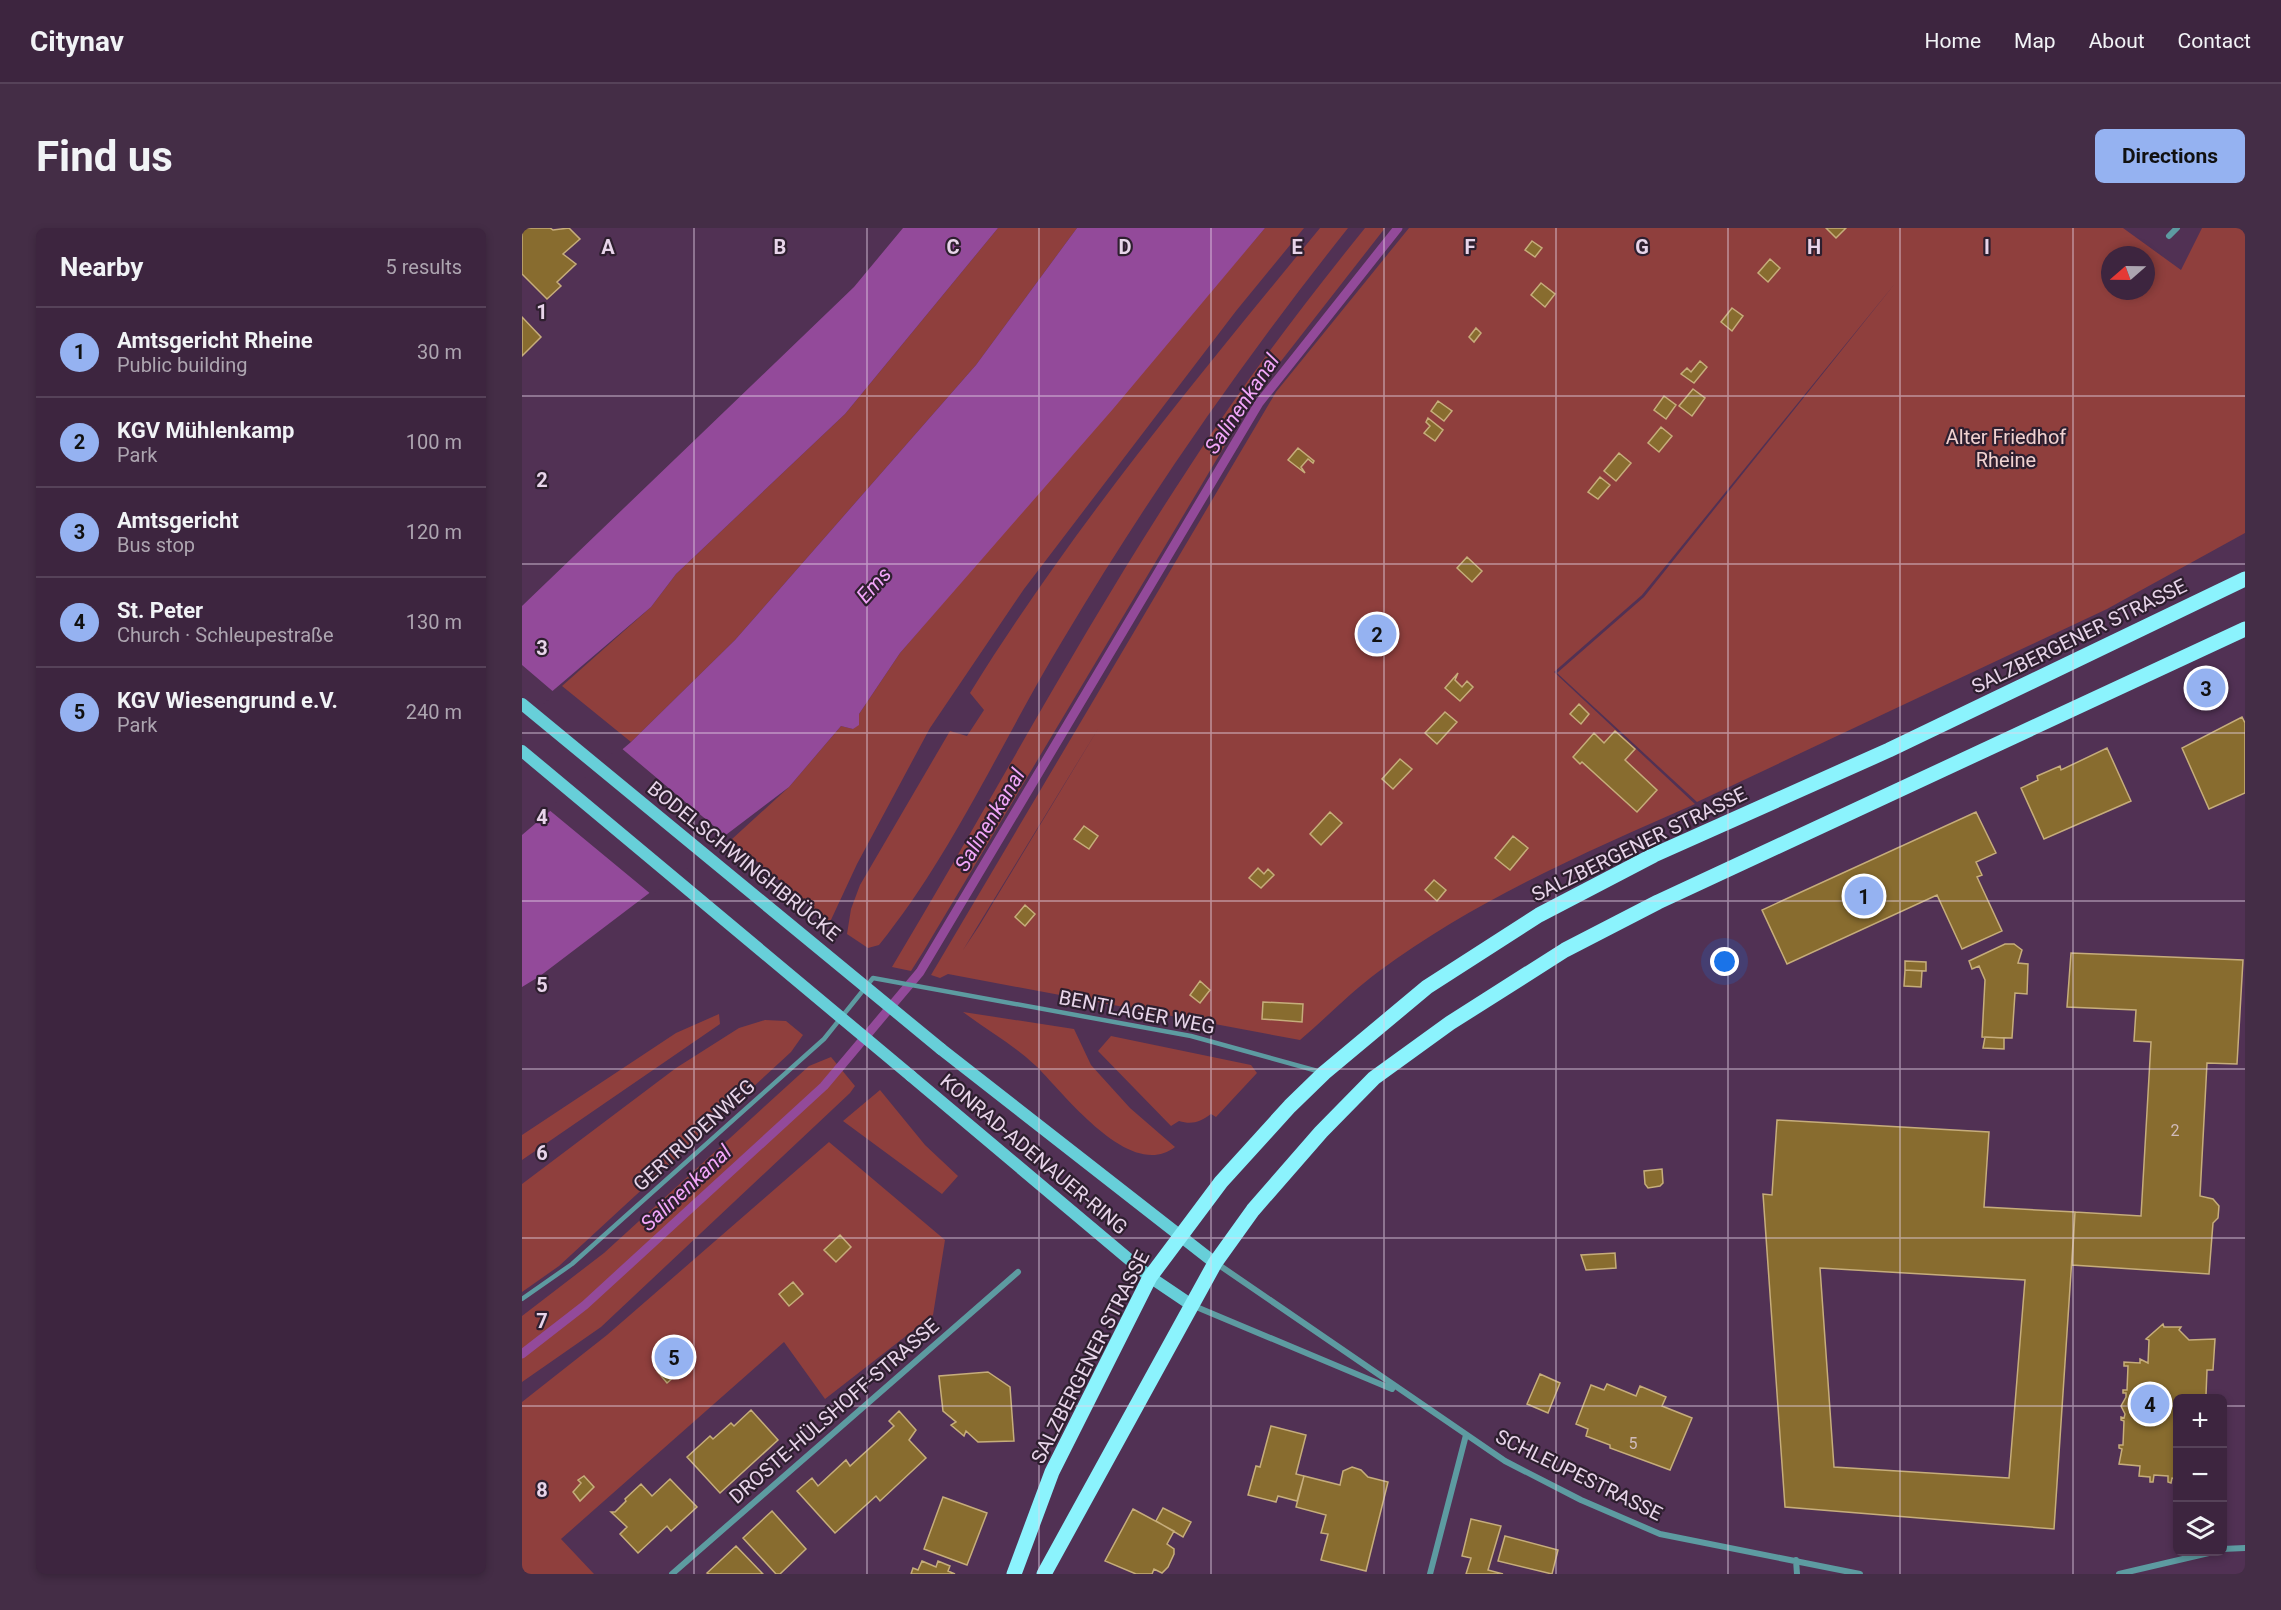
<!DOCTYPE html>
<html lang="en">
<head>
<meta charset="utf-8">
<style>
	body { margin:0; font-family:Roboto,sans-serif; background:#442d46; color:#f1f3f6 }
	.controls { position:absolute; right:18px; bottom:18px; display:grid; overflow:hidden; border-radius:9px; box-shadow:0 3px 9px #0003 }
	.controls button { width:54px; height:54px; display:grid; place-items:center; padding:0; border:0; border-bottom:2px solid #564259; background:#3d253f; color:#f1f3f6; font:30px sans-serif }
	.compass { position:absolute; left:1579px; top:18px; width:54px; height:54px; border-radius:50%; background:#3d253f; box-shadow:0 3px 9px #0003; rotate:250deg }
	.you { position:absolute; left:1203px; top:734px; width:21px; height:21px; margin:-15px; border:4px solid #fff; border-radius:50%; background:#1a73e8; box-shadow:0 0 0 9px #1a73e833 }
	.badge { display:grid; place-items:center; width:39px; height:39px; border-radius:50%; background:#95b2f1; color:#111; font-size:20px; font-weight:700 }
	.pin { position:absolute; translate:-50% -50%; border:3px solid #fff; box-shadow:0 2px 6px #0006 }
	.list { margin:0; padding:0; list-style:none }
	h2 { display:flex; justify-content:space-between; align-items:center; height:78px; margin:0; padding:0 24px; font-size:26px }
	h2 small { font-size:20px; font-weight:400; color:#ada5b0 }
	.list li { display:grid; grid-template-columns:39px 1fr auto; gap:18px; align-items:center; box-sizing:border-box; height:90px; padding:0 24px; border-top:2px solid #564259 }
	.list b { display:block; font-size:22px; white-space:nowrap }
	.list p { margin:0; font-size:20px; white-space:nowrap; color:#ada5b0 }
	.list em { font-size:20px; font-style:normal; color:#ada5b0 }
	.icon { flex:none; width:33px; height:33px; fill:none; stroke:currentColor; stroke-width:2; stroke-linecap:round; stroke-linejoin:round }
	.map { position:relative; flex:none; width:1723px; height:1346px; overflow:hidden; border-radius:9px }
	header { display:flex; align-items:center; gap:36px; box-sizing:border-box; height:84px; padding:0 30px; background:#3d253f; border-bottom:2px solid #564259 }
	header strong { font-size:28px }
	nav { display:flex; gap:33px; margin-inline-start:auto; font-size:21px }
	.intro { display:flex; align-items:center; justify-content:space-between; box-sizing:border-box; height:144px; padding:0 36px }
	h1 { margin:0; font-size:42px }
	.button { padding:15px 27px; border-radius:9px; background:#95b2f1; color:#111; font-size:21px; font-weight:700 }
	main { display:flex; gap:36px; padding:0 36px }
	aside { flex:1; background:#3d253f; border-radius:9px; box-shadow:0 3px 9px #0003 }
	.map>svg:first-child { display:block }
	.green { fill:#8f3f3d; fill-rule:evenodd }
	.water { fill:#934a9a }
	.pier { fill:#513154 }
	.lines { fill:none; stroke-linecap:round; stroke-linejoin:round }
	.stream { stroke:#934a9a; stroke-width:9 }
	.building { fill:#886c2f; stroke:#c6ad7b; stroke-width:1.5; fill-rule:evenodd }
	.lane { stroke:#5d9ba1; stroke-width:4.5 }
	.street { stroke:#5d9ba1; stroke-width:6 }
	.secondary { stroke:#67cfd9; stroke-width:12 }
	.primary { stroke:#8bf3fd; stroke-width:15 }
	.secondary-bridge { stroke:#67cfd9; stroke-width:12 }
	.grid { fill:none; stroke:#e8d5ea; stroke-width:1.5; stroke-opacity:0.55 }
	.labels { text-anchor:middle; stroke-width:4.5; stroke-linejoin:round; paint-order:stroke }
	.number-label { font-size:16px; fill:#d0bbbb }
	.park-label { font-size:20px; fill:#f1d2d0; stroke:#2e1f2f }
	.street-label { font-size:20px; fill:#e8d5ea; stroke:#2e1f2f }
	.water-label { font-size:21px; font-style:italic; fill:#f3a7fa; stroke:#2e1f2f }
	.grid-label { font-size:20px; text-anchor:middle; font-weight:bold; fill:#e8d5ea; stroke:#2e1f2f; stroke-width:4.5; stroke-linejoin:round; paint-order:stroke }
</style>
</head>
<body>
<header>
<strong>Citynav</strong>
<nav><a>Home</a><a>Map</a><a>About</a><a>Contact</a></nav>
</header>
<div class="intro"><h1>Find us</h1><a class="button">Directions</a></div>
<main>
<aside>
<h2>Nearby<small>5 results</small></h2>
<ul class="list">
<li><span class="badge">1</span><div><b>Amtsgericht Rheine</b><p>Public building</p></div><em>30 m</em></li>
<li><span class="badge">2</span><div><b>KGV Mühlenkamp</b><p>Park</p></div><em>100 m</em></li>
<li><span class="badge">3</span><div><b>Amtsgericht</b><p>Bus stop</p></div><em>120 m</em></li>
<li><span class="badge">4</span><div><b>St. Peter</b><p>Church · Schleupestraße</p></div><em>130 m</em></li>
<li><span class="badge">5</span><div><b>KGV Wiesengrund e.V.</b><p>Park</p></div><em>240 m</em></li>
</ul>
</aside>
<div class="map">
<svg width="1723" height="1346" viewBox="0 0 1723 1346">
	<rect width="100%" height="100%" fill="#513154"/>
	<path class="green" d="M476,0H555L454,137L213,412L109,514L40,458L129,379L154,346L323,186Z
		M743,0H782L714,83L502,361L408,500L335,636L308,694L209,612L267,559L319,498L331,501L337,486L378,425Z
		M798,0H826C722,131 627,267 542,410C480,512 432,624 357,717L346,720L325,706L329,681L338,657L428,503L445,508L462,482L448,465C550,300 675,150 798,0Z
		M843,0H863L745,151L714,199L401,724L389,743L370,739C469,574 560,402 666,241C720,157 780,78 843,0Z
		M887,0H1601L1659,42L1680,0H1723V305L1585,381L1175,574L1035,445L1122,369L1375,53L1120,367L1032,444L1173,576C1064,624 953,672 856,744C829,764 804,790 778,812L426,746L418,750L409,747L754,164ZM1588,27H1624V63H1588ZM579,496L457,698L441,722Z
		M441,784L552,801L569,837L608,880L653,919C608,954 542,865 514,838C492,817 465,802 441,784Z
		M197,786L198,796L0,932V907L154,805Z
		M243,792L264,793L281,807L269,824L37,1038L0,1064V956L154,840L217,800Z
		M589,808L729,837L735,845L694,889L689,886C678,894 670,897 657,893L649,898L576,823Z
		M309,829L333,858L328,865L79,1099L0,1154V1088L82,1025L287,838Z
		M358,862L403,917L436,948L420,966L321,893Z
		M307,914L423,1012L411,1087L303,1171L262,1114L39,1311L72,1346H0V1174L85,1107Z"/>
	<path class="water" d="M381,0H476L323,186L154,346L129,379L0,489V378L332,59Z
		M555,0H743L591,181L378,425L337,486V497L331,501L319,498L267,559L18,748L0,759V607L109,514L213,412L454,137Z"/>
	<path class="pier" d="M0,437L34,466L0,492Z
		M98,519L206,610L130,667L26,581Z"/>
	<g class="lines">
		<path class="stream" d="M0,1126L63,1077L302,858L398,744L737,175L876,0"/>
	</g>
	<path class="building" d="M0,0H28L31,2L47,0L58,11L41,26L54,36L35,54L39,58L25,71L0,46Z
		M1304,0H1324L1314,10Z
		M1010,13L1020,20L1013,29L1003,22Z
		M1248,31L1258,40L1246,54L1236,45Z
		M1019,55L1033,66L1023,79L1009,67Z
		M1210,80L1221,88L1210,103L1199,94Z
		M0,89L19,109L0,128Z
		M954,100L959,105L952,114L947,109Z
		M1178,133L1185,139L1172,155L1159,146L1165,140L1169,144Z
		M1171,161L1183,170L1170,188L1157,178Z
		M1142,168L1154,177L1144,191L1132,182Z
		M916,173L930,183L922,193L909,183Z
		M906,190L921,202L913,213L902,205L908,198L904,194Z
		M1139,199L1150,208L1137,224L1126,215Z
		M776,220L792,233L791,235L786,231L779,239L783,245L766,232Z
		M1097,225L1109,235L1094,253L1082,243Z
		M1078,249L1088,257L1076,271L1066,264Z
		M945,329L960,343L950,354L935,340Z
		M936,445L933,452L940,459L945,453L951,459L938,473L923,460Z
		M1057,476L1067,486L1059,496L1048,486Z
		M923,484L935,494L915,516L903,505Z
		M1720,489L1723,495V565L1687,581L1660,520Z
		M1093,503L1113,521L1103,532L1135,562L1115,584L1060,534L1058,536L1051,529L1072,505L1082,515Z
		M1585,520L1609,573L1522,611L1499,560L1516,552L1515,548L1538,538L1539,542Z
		M878,531L890,541L871,561L860,551Z
		M808,584L820,595L799,617L788,606Z
		M1454,584L1474,625L1454,634L1460,647L1455,649L1480,703L1440,721L1415,667L1265,736L1240,682Z
		M562,598L576,608L567,621L552,611Z
		M991,608L1006,620L988,642L973,630Z
		M736,640L742,646L746,641L752,647L739,660L727,650Z
		M912,652L924,662L915,673L903,662Z
		M503,677L513,686L503,698L493,689Z
		M1483,716H1492L1500,722L1496,735L1506,736L1505,766L1493,765L1490,810L1460,809L1463,752L1457,738L1450,741L1447,733Z
		M1549,725L1721,732L1715,836L1685,835L1678,968L1691,971L1697,978L1696,990L1691,995L1687,1046L1550,1037L1553,984L1619,988L1629,814L1612,813L1614,782L1545,779Z
		M1383,733L1404,734V743L1383,742Z
		M1383,742L1400,743L1399,759L1382,758Z
		M678,753L688,762L678,775L668,767Z
		M741,774L781,776L780,794L740,791Z
		M1463,809L1482,810V821L1461,820Z
		M1255,892L1467,904L1462,979L1553,984L1532,1301L1263,1279L1241,966L1250,967ZM1298,1040L1503,1052L1487,1250L1312,1239Z
		M1140,941L1141,955L1138,958L1126,960L1123,956L1122,943Z
		M318,1007L329,1019L314,1034L302,1022Z
		M1093,1025L1094,1040L1064,1042L1059,1027Z
		M271,1054L281,1066L267,1078L257,1066Z
		M1641,1096L1642,1099H1659L1657,1102L1667,1112L1693,1111L1691,1142H1685L1684,1167H1687V1170H1656V1251L1650,1250L1649,1255L1646,1254V1248L1632,1247L1631,1254H1628V1249L1617,1248L1618,1238L1597,1236L1600,1221L1597,1220V1217H1601L1602,1193L1599,1192V1189L1602,1190L1603,1186L1599,1178L1604,1169V1165H1601V1162H1605L1606,1138H1602V1134L1618,1135V1131L1626,1135L1627,1112L1624,1111Z
		M151,1131L160,1142L145,1155L135,1143Z
		M466,1144L488,1159L492,1213L456,1214L444,1203L442,1208L429,1197L434,1194L421,1183L417,1148Z
		M1018,1146L1038,1155L1026,1185L1005,1176Z
		M1085,1156L1114,1168L1118,1158L1144,1169L1140,1178L1170,1190L1148,1242L1088,1220V1217L1064,1208L1066,1201L1054,1196L1069,1157L1082,1162Z
		M229,1182L256,1212L198,1265L165,1229L188,1208L191,1211L209,1195L212,1198Z
		M377,1183L394,1202L387,1212L404,1230L358,1273L354,1268L313,1305L275,1263L290,1250L296,1258L324,1232L328,1238L372,1198L367,1193Z
		M749,1198L784,1207L774,1246L782,1248L775,1273L756,1268L754,1274L726,1267L734,1238L738,1239Z
		M830,1239L839,1242L846,1249L866,1254L844,1343L799,1332L806,1306L799,1305L804,1287L774,1279L782,1248L818,1257L821,1243Z
		M62,1248L72,1259L58,1273L51,1264L59,1255L56,1252Z
		M148,1251L175,1279L149,1303L145,1298L116,1325L98,1306L105,1299L89,1284H93L104,1273L103,1271L119,1256L130,1268Z
		M421,1269L465,1285L445,1337L402,1321Z
		M641,1280L669,1294L661,1309L634,1293Z
		M611,1281L652,1303L645,1316L652,1321V1326L646,1339L640,1345L632,1341L630,1346H614L583,1333Z
		M250,1283L284,1321L258,1346H254L221,1310Z
		M949,1291L979,1298L966,1342L981,1346H944L949,1330L940,1328Z
		M983,1308L1036,1322L1030,1346L976,1333Z
		M214,1318L241,1346H187L185,1345Z
		M400,1333L414,1339L416,1333L428,1338L426,1343L433,1346H389L391,1340L396,1342Z"/>
	<g class="lines">
		<path class="lane" d="M0,1071L50,1036L302,811L351,750L669,808L799,844"/>
		<path class="street" d="M1647,8L1655,0
			M694,1035L983,1233L1059,1272L1138,1306L1338,1346
			M672,1078L870,1161
			M1700,1321L1723,1320
			M1274,1332L1275,1346
			M150,1346L496,1044
			M908,1346L944,1207
			M1597,1346L1691,1324"/>
		<path class="secondary" d="M419,821L693,1035
			M389,848L628,1049L668,1076"/>
		<path class="primary" d="M492,1346L530,1244L628,1049L699,954L768,878L802,845L905,759L1017,687L1132,627L1367,522L1723,351
			M522,1346L693,1035L731,982L799,904L852,850L928,795L1043,722L1136,674L1723,401"/>
		<path class="secondary-bridge" d="M0,476L419,821
			M0,523L389,848"/>
	</g>
	<path class="grid" d="M172,0V1346M345,0V1346M517,0V1346M689,0V1346M862,0V1346M1034,0V1346M1206,0V1346M1378,0V1346M1551,0V1346M0,168H1723M0,336H1723M0,505H1723M0,673H1723M0,841H1723M0,1010H1723M0,1178H1656M1700,1178H1723"/>
	<g class="labels">
		<g class="number-label">
			<text x="1653" y="908">2</text>
			<text x="1111" y="1221">5</text>
		</g>
		<g class="park-label">
			<text x="1484" y="216">Alter Friedhof<tspan x="1484" dy="23">Rheine</tspan></text>
		</g>
		<g class="street-label">
			<text transform="translate(1557 408) rotate(-26)" y="7">SALZBERGENER STRASSE</text>
			<text transform="translate(1117 616) rotate(-26)" y="7">SALZBERGENER STRASSE</text>
			<text transform="translate(222 633) rotate(39)" y="7">BODELSCHWINGHBRÜCKE</text>
			<text transform="translate(615 784) rotate(11)" y="7">BENTLAGER WEG</text>
			<text transform="translate(172 907) rotate(-42)" y="7">GERTRUDENWEG</text>
			<text transform="translate(512 926) rotate(40)" y="7">KONRAD-ADENAUER-RING</text>
			<text transform="translate(568 1129) rotate(-63)" y="7">SALZBERGENER STRASSE</text>
			<text transform="translate(312 1183) rotate(-41)" y="7">DROSTE-HÜLSHOFF-STRASSE</text>
			<text transform="translate(1057 1247) rotate(26)" y="7">SCHLEUPESTRASSE</text>
		</g>
		<g class="water-label">
			<text transform="translate(720 176) rotate(-56)" y="7">Salinenkanal</text>
			<text transform="translate(352 357) rotate(-48)" y="7">Ems</text>
			<text transform="translate(468 592) rotate(-59)" y="7">Salinenkanal</text>
			<text transform="translate(164 960) rotate(-43)" y="7">Salinenkanal</text>
		</g>
	</g>
	<g class="grid-label">
		<text x="86" y="26">A</text>
		<text x="258" y="26">B</text>
		<text x="431" y="26">C</text>
		<text x="603" y="26">D</text>
		<text x="775" y="26">E</text>
		<text x="948" y="26">F</text>
		<text x="1120" y="26">G</text>
		<text x="1292" y="26">H</text>
		<text x="1465" y="26">I</text>
		<text x="20" y="91">1</text>
		<text x="20" y="259">2</text>
		<text x="20" y="427">3</text>
		<text x="20" y="596">4</text>
		<text x="20" y="764">5</text>
		<text x="20" y="932">6</text>
		<text x="20" y="1100">7</text>
		<text x="20" y="1269">8</text>
	</g>
</svg>
<div class="controls">
<button>+</button>
<button>−</button>
<button><svg class="icon" aria-label="layers" viewBox="0 0 24 24"><path d="M12 4l9 5-9 5-9-5zM3 14l9 5 9-5"/></svg></button>
</div>
<svg class="compass" viewBox="-18 -18 36 36"><path d="M0-13l5 13h-10z" fill="#e53935"/><path d="M0 13l5-13h-10z" fill="#ada5b0"/></svg>
<div class="you"></div>
<div class="pin badge" style="left:1342px;top:668px">1</div>
<div class="pin badge" style="left:855px;top:406px">2</div>
<div class="pin badge" style="left:1684px;top:460px">3</div>
<div class="pin badge" style="left:1628px;top:1176px">4</div>
<div class="pin badge" style="left:152px;top:1129px">5</div>
</div>
</main>
</body>
</html>
